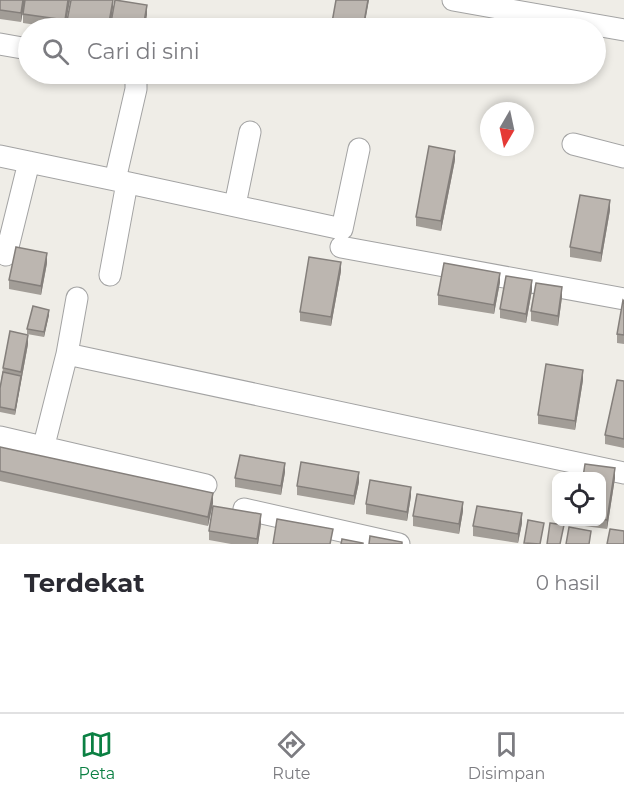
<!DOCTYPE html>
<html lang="id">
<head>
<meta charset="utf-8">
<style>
	body { margin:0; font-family:Montserrat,sans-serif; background:#f7f7f7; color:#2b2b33 }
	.controls { position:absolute; right:18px; bottom:18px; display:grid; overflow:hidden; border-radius:12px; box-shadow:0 3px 9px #0003 }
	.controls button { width:54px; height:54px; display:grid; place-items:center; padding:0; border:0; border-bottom:2px solid #e1e1e2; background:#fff; color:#2b2b33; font:30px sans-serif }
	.compass { position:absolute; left:480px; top:102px; width:54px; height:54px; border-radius:50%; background:#fff; box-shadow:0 3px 9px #0003; rotate:189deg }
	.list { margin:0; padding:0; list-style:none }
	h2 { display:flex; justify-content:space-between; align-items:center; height:78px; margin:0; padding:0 24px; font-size:26px }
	h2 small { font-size:20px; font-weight:400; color:#7c7c81 }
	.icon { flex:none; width:33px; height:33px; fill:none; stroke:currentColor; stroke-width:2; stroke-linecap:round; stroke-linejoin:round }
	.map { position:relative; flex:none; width:624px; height:544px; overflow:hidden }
	.search { position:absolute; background:#fff; box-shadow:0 3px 9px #0003; left:18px; right:18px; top:18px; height:66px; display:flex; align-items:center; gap:15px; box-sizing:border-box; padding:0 21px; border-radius:33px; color:#7c7c81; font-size:22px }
	.sheet { height:168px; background:#fff }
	nav { display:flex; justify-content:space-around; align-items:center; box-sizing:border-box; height:84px; border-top:2px solid #e1e1e2; background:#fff; font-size:16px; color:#7c7c81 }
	nav a { display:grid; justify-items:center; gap:3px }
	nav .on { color:#0b8043 }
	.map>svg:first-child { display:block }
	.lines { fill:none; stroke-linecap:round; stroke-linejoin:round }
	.street-casing { stroke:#a3a3a3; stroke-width:23 }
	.street { stroke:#fff; stroke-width:21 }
	.wall { fill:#a29d97 }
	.shaded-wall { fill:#847f7b }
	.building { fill:#bcb6b0; stroke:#847f7b; stroke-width:1.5 }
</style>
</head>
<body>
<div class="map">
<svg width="624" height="544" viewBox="0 0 624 544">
	<rect width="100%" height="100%" fill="#efede7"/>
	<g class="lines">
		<defs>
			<path id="street" d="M453,0L624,30
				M0,44L28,49
				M136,74V89L115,180L342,229L359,149
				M573,144L624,157
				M0,156L115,180
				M235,205L250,132
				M341,247L624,299
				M6,255L29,162
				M110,275L127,183
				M67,354L624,473
				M0,437L206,485
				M44,445L67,354L77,298
				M244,509L399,544"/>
		</defs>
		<use href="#street" class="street-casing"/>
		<use href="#street" class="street"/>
	</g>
	<path class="wall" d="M0,0H25L21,22L0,19Z
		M25,0H70L65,28H58L23,23V14Z
		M113,7L110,28H67V21Z
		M455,160L441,231L416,226V217Z
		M610,210L601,262L570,257V247Z
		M47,263L41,295L9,289V280Z
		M341,271L331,326L300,321V312Z
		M500,282L494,314L438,305V295Z
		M532,290L526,323L500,318V309Z
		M562,297L558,326L531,321V311Z
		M624,301V344L617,343V334Z
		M49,315L44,337L27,334V329Z
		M28,344L15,415L0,412V388L3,368Z
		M583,380L575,430L538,424V415Z
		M624,381V448L605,444V435Z
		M0,447L213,503L208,526L0,481Z
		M285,472L281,495L235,487V478Z
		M602,477L615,478L607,529L577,525V522H602Z
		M359,482L354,505L297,495V486Z
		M411,496L407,521L366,514V504Z
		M463,511L459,534L413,526V516Z
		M522,523L518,543L473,536V526Z
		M261,524L258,544H231L209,540V531Z"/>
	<path class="shaded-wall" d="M23,0H25L21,22V13Z
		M68,0H70L65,28V20Z
		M113,0V7L110,28H108Z
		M368,0H369L364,28H363Z
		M147,5V15L145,28H143Z
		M455,151V160L441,231V221Z
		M610,200V210L601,262V253Z
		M47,253V263L41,295V286Z
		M341,262V271L331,326V317Z
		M500,273V282L494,314V305Z
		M532,280V290L526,323V314Z
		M562,287V297L558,326V316Z
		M49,310V315L44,337V332Z
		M28,335V344L15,415V410Z
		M583,370V380L575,430V421Z
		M285,463V472L281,495V486Z
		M615,468V478L607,529V520Z
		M359,472V482L354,505V496Z
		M411,487V496L407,521V512Z
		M213,493V503L208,526V517Z
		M463,502V511L459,534V524Z
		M522,513V523L518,543V534Z
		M261,514V524L258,544H257Z"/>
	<path class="building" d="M0,0H23L21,13L0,10Z
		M25,0H68L65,20L23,14Z
		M71,0H113L108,28L67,21Z
		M115,0L147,5L143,28H110Z
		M336,0H368L363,28H331Z
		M429,146L455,151L441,221L416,217Z
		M580,195L610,200L601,253L570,247Z
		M16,247L47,253L41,286L9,280Z
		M309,257L341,262L331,317L300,312Z
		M444,263L500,273L494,305L438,295Z
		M506,276L532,280L526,314L500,309Z
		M536,283L562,287L558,316L531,311Z
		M623,300L624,301V335L617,334Z
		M33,306L49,310L44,332L27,329Z
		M10,331L28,335L21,372L3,368Z
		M546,364L583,370L575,421L538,415Z
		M3,372L21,376L15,410L0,407V388Z
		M617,380L624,381V439L605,435Z
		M0,447L213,493L208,517L0,471Z
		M240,455L285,463L281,486L235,478Z
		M301,462L359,472L354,496L297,486Z
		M585,464L615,468L607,520L602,519V477H583Z
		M370,480L411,487L407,512L366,504Z
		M417,494L463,502L459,524L413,516Z
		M213,506L261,514L257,539L209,531Z
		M477,506L522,513L518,534L473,526Z
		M277,519L333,529L330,544H273Z
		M528,520L544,523L540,544L524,543Z
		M550,523L564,525L560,544H547Z
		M569,527L591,531L589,544H566Z
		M610,529L624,531V544H607Z
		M370,536L402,542V544H369Z
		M342,539L363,543V544H341Z"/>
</svg>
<div class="controls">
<button><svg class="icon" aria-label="locate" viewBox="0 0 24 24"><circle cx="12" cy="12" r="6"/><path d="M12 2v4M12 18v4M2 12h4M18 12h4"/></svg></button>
</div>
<svg class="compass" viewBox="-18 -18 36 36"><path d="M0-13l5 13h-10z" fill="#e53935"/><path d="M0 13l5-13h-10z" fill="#7c7c81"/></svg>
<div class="search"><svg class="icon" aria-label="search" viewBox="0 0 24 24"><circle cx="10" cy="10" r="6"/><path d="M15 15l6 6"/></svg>Cari di sini</div>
</div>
<section class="sheet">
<h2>Terdekat<small>0 hasil</small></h2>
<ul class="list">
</ul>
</section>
<nav>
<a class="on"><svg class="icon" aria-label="map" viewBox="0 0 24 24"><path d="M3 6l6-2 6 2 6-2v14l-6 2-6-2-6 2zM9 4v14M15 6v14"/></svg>Peta</a>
<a><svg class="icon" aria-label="directions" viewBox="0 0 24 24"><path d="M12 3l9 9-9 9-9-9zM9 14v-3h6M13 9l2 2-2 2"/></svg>Rute</a>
<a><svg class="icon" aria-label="saved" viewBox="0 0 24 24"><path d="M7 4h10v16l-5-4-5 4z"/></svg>Disimpan</a>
</nav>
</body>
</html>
